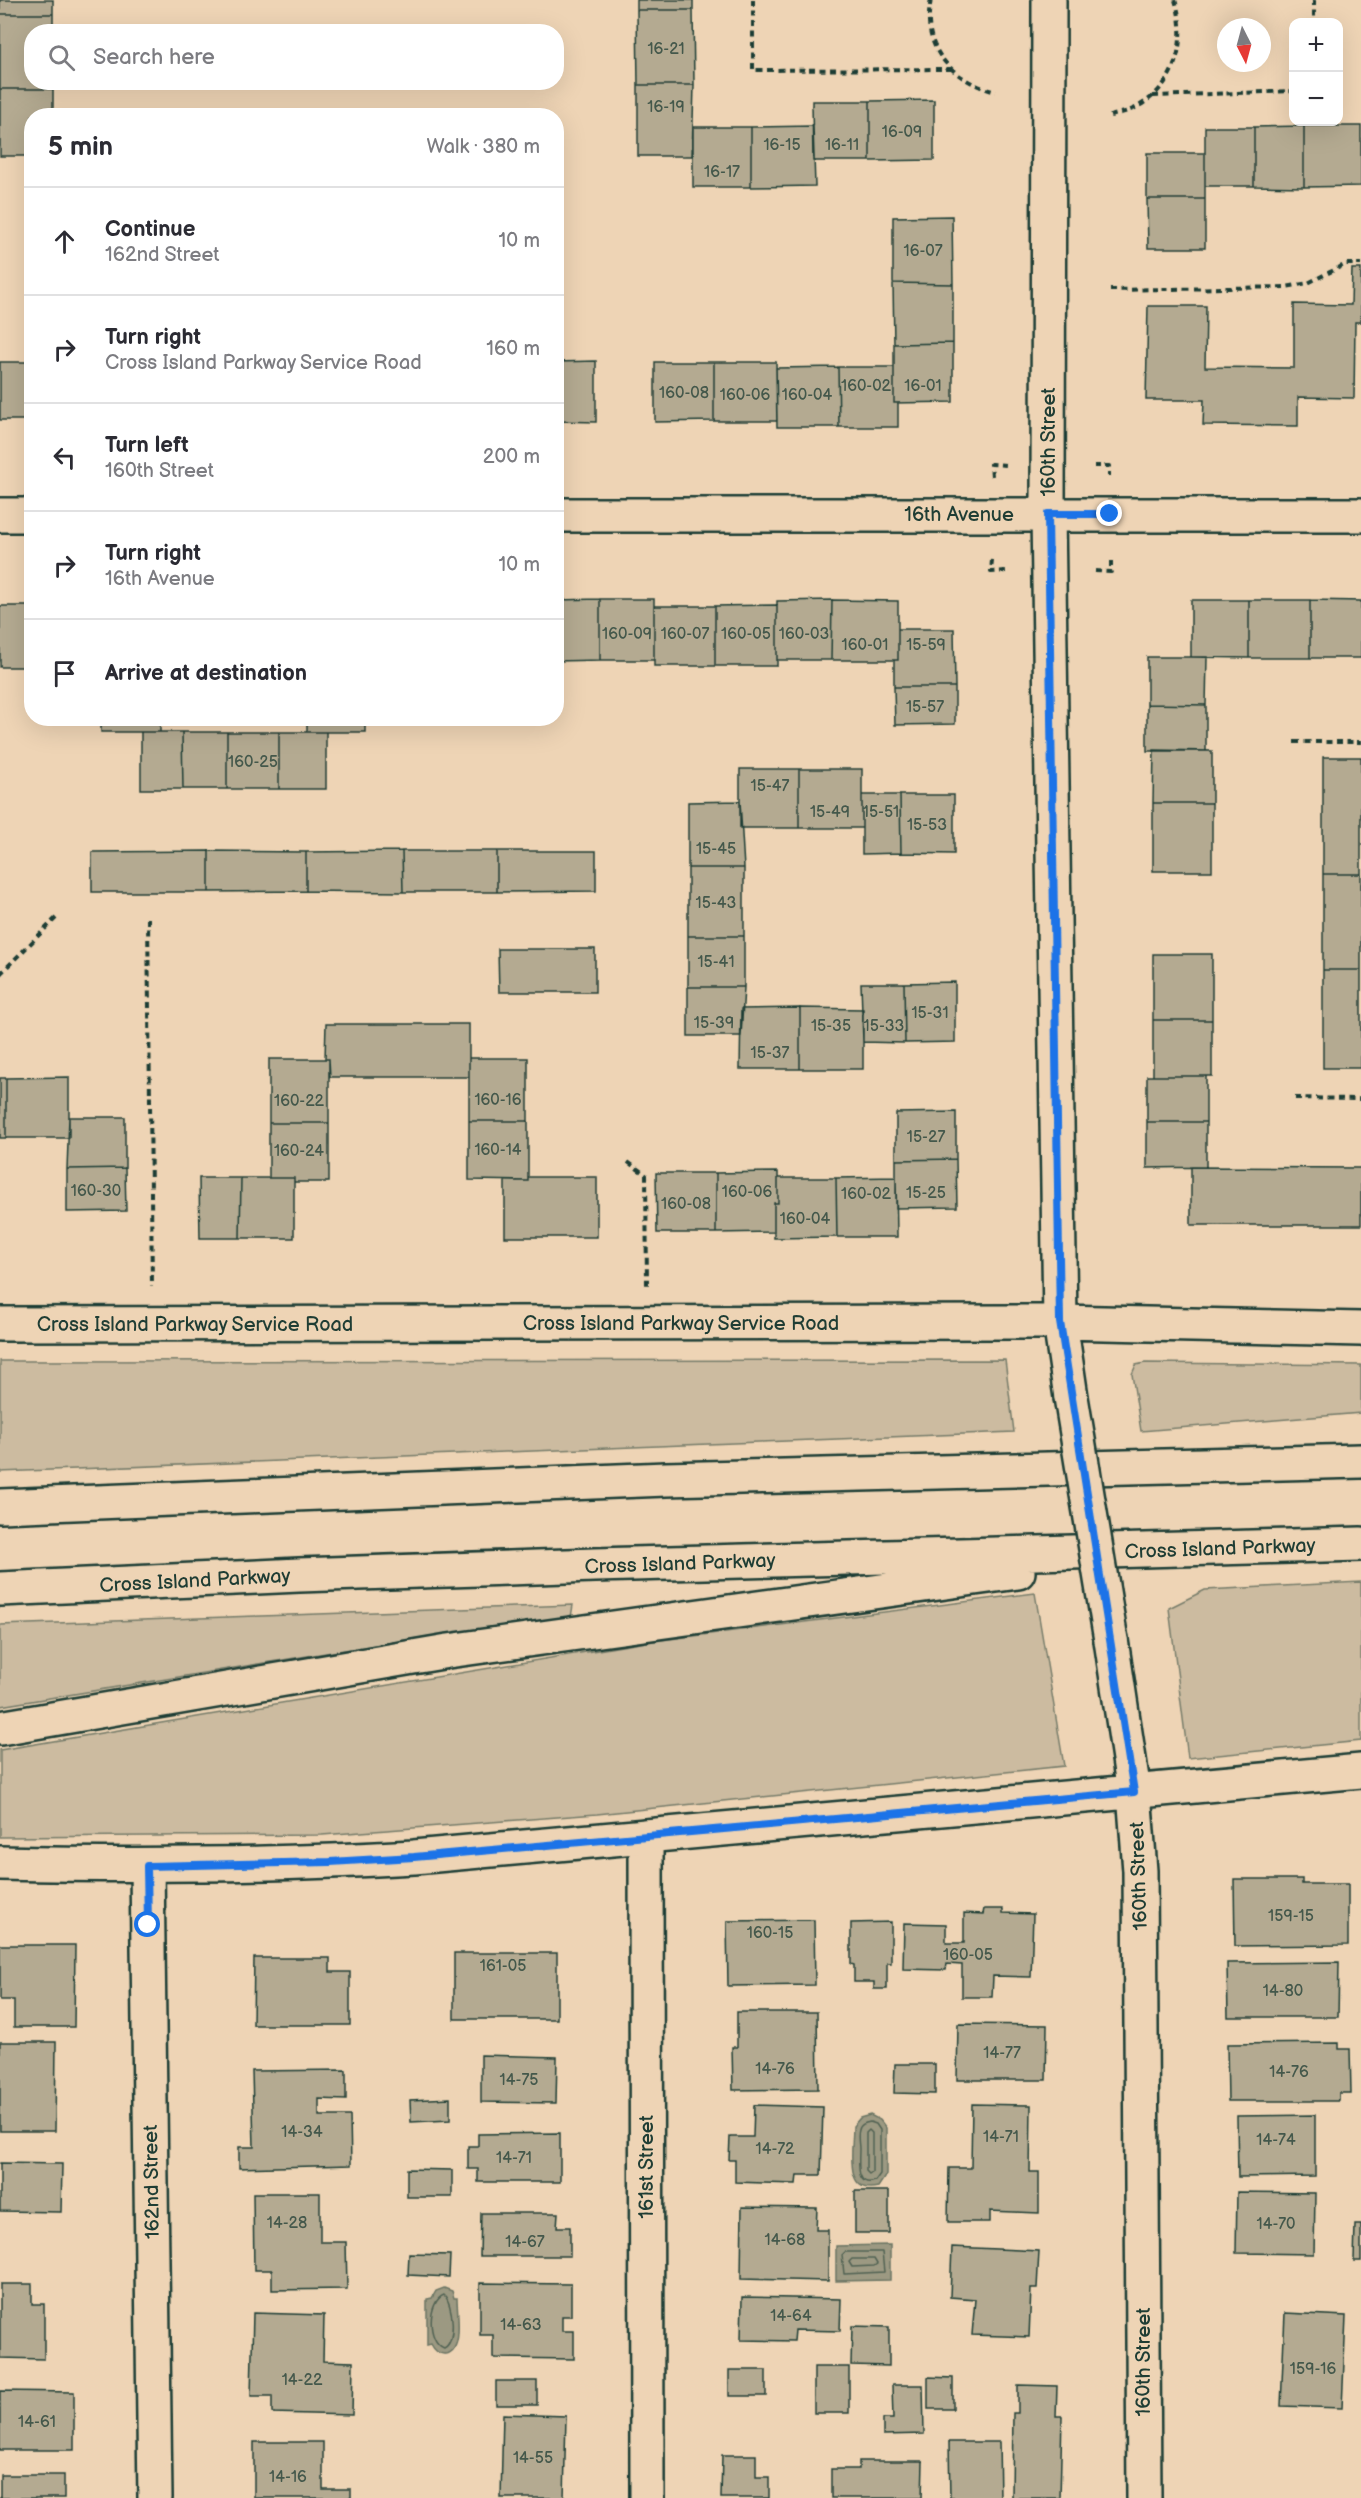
<!DOCTYPE html>
<html lang="en">
<head>
<meta charset="utf-8">
<style>
	body { margin:0; font-family:"Balsamiq Sans",sans-serif; background:#f7f7f7; color:#2b2b33 }
	.controls { position:absolute; right:18px; top:18px; display:grid; overflow:hidden; border-radius:12px; box-shadow:0 6px 24px #0002 }
	.controls button { width:54px; height:54px; display:grid; place-items:center; padding:0; border:0; border-bottom:2px solid #e1e1e2; background:#fff; color:#2b2b33; font:30px sans-serif }
	.compass { position:absolute; left:1217px; top:18px; width:54px; height:54px; border-radius:50%; background:#fff; box-shadow:0 6px 24px #0002; rotate:174deg }
	.stop { position:absolute; width:18px; height:18px; margin:-14px; border:4px solid #1a73e8; border-radius:50%; background:#fff }
	.stop.end { background:#1a73e8; border-color:#fff; box-shadow:0 2px 6px #0008 }
	.list { margin:0; padding:0; list-style:none }
	h2 { display:flex; justify-content:space-between; align-items:center; height:78px; margin:0; padding:0 24px; font-size:26px }
	h2 small { font-size:20px; font-weight:400; color:#7c7c81 }
	.list li { display:grid; grid-template-columns:39px 1fr auto; gap:18px; align-items:center; box-sizing:border-box; height:108px; padding:0 24px; border-top:2px solid #e1e1e2 }
	.list b { display:block; font-size:22px; white-space:nowrap }
	.list p { margin:0; font-size:20px; white-space:nowrap; color:#7c7c81 }
	.list em { font-size:20px; font-style:normal; color:#7c7c81 }
	.icon { flex:none; width:33px; height:33px; fill:none; stroke:currentColor; stroke-width:2; stroke-linecap:round; stroke-linejoin:round }
	.map { position:relative; flex:none; width:1361px; height:2498px; overflow:hidden }
	.search { position:absolute; background:#fff; box-shadow:0 6px 24px #0002; left:24px; top:24px; width:540px; height:66px; display:flex; align-items:center; gap:15px; box-sizing:border-box; padding:0 21px; border-radius:24px; color:#7c7c81; font-size:22px }
	.panel { position:absolute; background:#fff; box-shadow:0 6px 24px #0002; left:24px; top:108px; width:540px; height:618px; border-radius:24px }
	.map>svg:first-child { display:block }
	.green { fill:#ccbba0; stroke:#767c6a; stroke-width:1.5 }
	.water { fill:#9c9982; stroke:#6a7463; stroke-width:1.5 }
	.lines { fill:none; stroke-linecap:round; stroke-linejoin:round }
	.shore { stroke:#516253; stroke-width:1.5 }
	.building { fill:#b4aa91; stroke:#1f3d34; stroke-width:1.5 }
	.minor-casing { stroke:#1f3d34; stroke-width:38 }
	.tertiary-casing { stroke:#1f3d34; stroke-width:38 }
	.motorway-casing { stroke:#1f3d34; stroke-width:38 }
	.path { stroke:#1f3d34; stroke-width:4; stroke-dasharray:6 4.5; stroke-linecap:butt }
	.minor { stroke:#eed4b5; stroke-width:33 }
	.tertiary { stroke:#eed4b5; stroke-width:33 }
	.motorway { stroke:#eed4b5; stroke-width:33 }
	.tertiary-bridge-casing { stroke:#1f3d34; stroke-width:38; stroke-linecap:butt }
	.tertiary-bridge { stroke:#eed4b5; stroke-width:33 }
	.route { stroke:#1a73e8; stroke-width:8 }
	.labels { text-anchor:middle; stroke-width:6; stroke-linejoin:round; paint-order:stroke }
	.number-label { font-size:16px; fill:#44584b }
	.street-label { font-size:20px; fill:#1f3d34; stroke:#eed4b5 }
</style>
</head>
<body>
<div class="map">
<svg width="1361" height="2498" viewBox="0 0 1361 2498">
	<rect width="100%" height="100%" fill="#eed4b5"/>
	<filter id="ink" filterUnits="userSpaceOnUse"><feTurbulence type="fractalNoise" baseFrequency=".0167" numOctaves="2"/><feDisplacementMap in="SourceGraphic" scale="12" xChannelSelector="R" yChannelSelector="G"/><feConvolveMatrix kernelMatrix="1 2 1 2 8 2 1 2 1" color-interpolation-filters="sRGB"/></filter>
	<g filter="url(#ink)">
		<path class="green" d="M1005,1360L1014,1432L0,1472V1361Z
			M1145,1363L1361,1365V1413L1141,1431L1132,1374L1136,1365Z
			M1361,1582V1741L1188,1758L1169,1608L1205,1590Z
			M1035,1593L1064,1766L597,1814L322,1835L0,1837V1750L646,1642Z
			M573,1605L571,1617L431,1636L0,1706V1625Z"/>
		<path class="water" d="M870,2115L880,2120L886,2128V2175L878,2187C843,2196 853,2148 853,2126L860,2118Z
			M890,2245V2280L836,2281V2246Z
			M444,2288L452,2291L454,2298H457C457,2313 464,2351 446,2354C438,2355 434,2350 431,2344L427,2345V2299L432,2298L436,2291Z"/>
		<g class="lines">
			<path class="shore" d="M870,2122L876,2124L880,2130V2174L875,2181C855,2188 859,2162 859,2149C859,2144 857,2135 859,2130C860,2124 865,2123 870,2122Z
				M869,2130L872,2133V2172L869,2174L866,2171V2133Z
				M845,2252H882L884,2272L844,2274L842,2255Z
				M852,2259H874L877,2264L874,2266L852,2267L849,2262Z
				M444,2295C453,2303 457,2342 444,2348C426,2341 428,2301 444,2295Z"/>
		</g>
		<path class="building" d="M0,0H53V14H0Z
			M637,0H693V10H637Z
			M637,10H693L694,85H638Z
			M0,14H53V32H32V82H53V89H0Z
			M638,85H694L692,156H638Z
			M0,89H53V116H32V156H0Z
			M934,100V160L870,161V101Z
			M812,101H870V161H813Z
			M813,126L815,186L751,187V127Z
			M1304,126V187L1254,186V127Z
			M1304,126H1361V186L1304,187Z
			M693,127H751V187H693Z
			M1205,127H1254V186H1205Z
			M1147,153H1205V199H1147Z
			M1147,199H1205V248H1148Z
			M952,216L953,284L893,283V217Z
			M1352,269H1361V322H1355L1354,398L1298,397V426L1203,425L1204,400H1146L1148,306H1206L1205,367L1294,368V304L1351,305Z
			M893,283L953,284V343L894,344Z
			M953,343V402L894,403V344Z
			M596,361V422L556,421V362Z
			M0,362H32V420H0Z
			M655,362H714V421L655,422Z
			M714,362H776L777,421H714Z
			M838,367H894V403H898V427H839Z
			M838,367L839,427H777L776,368Z
			M600,599H654V660H600Z
			M600,599V660L556,661V600Z
			M832,600L898,601V660H831Z
			M832,600L831,660H777V601Z
			M1191,600H1249V658L1191,657Z
			M1249,600H1310V658H1249Z
			M1310,600L1361,601V658H1310Z
			M777,605V666H715V606Z
			M0,606H32V667H0Z
			M654,606H715V666H654Z
			M898,629H954L955,687H894V660H898Z
			M1147,657H1207L1206,705L1147,704Z
			M894,687H955V724L895,725Z
			M1147,704L1206,705V751H1147Z
			M101,718H160V732H101Z
			M307,718H365V732H307Z
			M141,732H182L183,789H141Z
			M182,732H227V789H183Z
			M227,732H279V789H227Z
			M279,732H326V789H279Z
			M1154,750L1212,751V803H1153Z
			M1323,757H1361V874H1323Z
			M740,769H799V828H740Z
			M799,769H862V828H799Z
			M862,795H900L901,853L862,854Z
			M900,795H954V854L901,853Z
			M740,801L744,868H688V802Z
			M1153,803H1212V871H1153Z
			M209,851L306,852V891L209,892Z
			M209,851V892H92V852Z
			M402,851L403,892L306,891V852Z
			M402,851H497V892H403Z
			M497,851H596V891L497,892Z
			M688,868H744V936H688Z
			M1323,874H1361V970H1323Z
			M688,936H744V987H688Z
			M498,949H595V992H499Z
			M1153,954H1212V1020H1153Z
			M1323,970H1361V1068H1323Z
			M955,982V1042L905,1043L904,983Z
			M861,983H904L905,1043L863,1042Z
			M688,987H744L741,1036H688Z
			M800,1008L863,1009V1069H800Z
			M800,1008V1069H740L741,1009Z
			M1153,1020H1212V1076H1153Z
			M326,1024H469V1077H330L329,1059H325Z
			M469,1058H528V1121H469Z
			M269,1059H329V1123H269Z
			M1147,1076H1206V1122H1147Z
			M69,1077V1138H6V1078Z
			M0,1078H6V1138H0Z
			M956,1112V1159L896,1160V1113Z
			M69,1117H125V1168L67,1169Z
			M469,1121H528V1181L469,1180Z
			M1147,1122H1206V1167L1147,1168Z
			M269,1123H329V1182H294V1178H269Z
			M956,1159L957,1207L896,1208V1160Z
			M1191,1167L1361,1168V1225H1191Z
			M125,1168L126,1211L67,1212V1169Z
			M778,1172V1203H774V1232L716,1233V1173Z
			M656,1173H716V1233H657Z
			M528,1177H597V1237H505V1181H528Z
			M896,1177L897,1237H837L836,1178Z
			M199,1178H241L240,1238H200Z
			M241,1178H294V1238H240Z
			M778,1178H836L837,1237L774,1238V1203H778Z
			M1234,1879H1302V1884H1348V1945L1235,1946Z
			M984,1909H1003V1913L1033,1914L1031,1977L993,1976L992,1997H962V1965L947,1964L946,1970L903,1969L904,1923L946,1924V1943H964V1913L983,1914Z
			M814,1920L815,1985L728,1986L727,1921Z
			M891,1922V1963H887V1989H874V1982H854V1965L851,1964V1923Z
			M0,1945H75L74,2027H14V2000H0Z
			M454,1953H557V2019H454Z
			M254,1958H330V1972H350V2025H253Z
			M1339,1962L1338,2017H1228L1227,1963Z
			M737,2012H817L818,2089L733,2090L732,2047H737Z
			M958,2024L1047,2025L1046,2080H957Z
			M0,2042H56L55,2131H0Z
			M1339,2043V2049H1350L1351,2093H1339V2101H1228L1227,2044Z
			M481,2055L557,2057L556,2103L481,2102Z
			M895,2064H935V2094L894,2093Z
			M346,2070V2100L319,2099V2116H350L351,2165L239,2168V2147H254L252,2071Z
			M450,2098V2120L411,2122L410,2100Z
			M972,2104L1031,2105L1030,2172H1039V2213L990,2211V2222H948L949,2168H971Z
			M754,2105L823,2107L821,2175H797L796,2184L735,2182V2160H729L730,2137H753Z
			M1315,2115V2176L1238,2177L1237,2116Z
			M560,2133V2182H478V2169H468V2146H478V2134Z
			M0,2163L62,2164L61,2212L0,2211Z
			M407,2169L452,2170V2197H407Z
			M855,2191H889V2233H855Z
			M1237,2192L1315,2193L1314,2254L1236,2253Z
			M253,2193H320V2242H346L347,2289L272,2290V2270H254Z
			M742,2207L817,2208L816,2230H828V2281L741,2279Z
			M481,2213H558L557,2227H570V2256H480Z
			M1355,2225H1361V2261H1354Z
			M952,2247L1039,2251L1037,2288H1031L1029,2337L972,2335L975,2299L950,2297Z
			M409,2254L450,2255L449,2277L408,2275Z
			M480,2283L571,2284V2316H562V2331H574V2359L493,2358V2335H480Z
			M0,2284H32V2304H44V2359L0,2358Z
			M742,2297L841,2299L840,2331L795,2330L794,2341L741,2340Z
			M253,2313L324,2315L323,2361L353,2362L352,2415L272,2413V2396H251Z
			M1285,2313L1346,2316L1342,2408L1281,2406Z
			M852,2326L889,2327V2366L851,2365Z
			M814,2367H849V2413H814Z
			M729,2370H766V2396H729Z
			M928,2377L953,2378V2409H928Z
			M496,2381H537V2405H496Z
			M892,2385H923L924,2434L883,2435V2419H893Z
			M1018,2385L1057,2386L1056,2416H1062L1060,2498H1012L1013,2413H1018Z
			M0,2391L74,2392V2450H0Z
			M503,2414L566,2416L564,2498H501Z
			M254,2442H323V2489H351V2498H254Z
			M949,2442H999L1000,2498H950Z
			M722,2455H756V2477H769V2498H721Z
			M859,2461H923L922,2498H831V2469H859Z
			M0,2475H64V2498H0Z"/>
		<g class="lines">
			<defs>
				<path id="minor" d="M1049,0L1048,514L1060,1322
					M0,515H32
					M556,515H1361
					M646,1836L647,2498
					M147,1866L155,2498"/>
				<path id="tertiary" d="M1060,1322L1071,1397
					M0,1324L1060,1322L1361,1329
					M1111,1640L1134,1792L1140,1871L1144,2498
					M0,1863C138,1866 276,1865 414,1857L1361,1771"/>
				<path id="motorway" d="M0,1506L666,1479L1361,1461
					M0,1589L299,1575L595,1565L1361,1544
					M0,1728L448,1651L1018,1572"/>
			</defs>
			<use href="#minor" class="minor-casing"/>
			<use href="#tertiary" class="tertiary-casing"/>
			<use href="#motorway" class="motorway-casing"/>
			<path class="path" d="M753,0V70L952,69
				M931,0C920,48 953,81 996,92
				M1314,0V22
				M1153,96L1294,91
				M1110,116C1117,114 1126,112 1133,109C1175,89 1189,42 1175,0
				M1110,290L1286,287L1308,283L1346,264H1361
				M1094,466H1109V476
				M992,476L991,464L1007,465
				M992,560L991,572L1007,571
				M1095,571L1111,572V561
				M1294,742H1361
				M148,918L152,1286
				M0,974L56,918
				M1295,1098L1361,1099
				M628,1162L646,1175L647,1285"/>
			<use href="#minor" class="minor"/>
			<use href="#tertiary" class="tertiary"/>
			<use href="#motorway" class="motorway"/>
			<defs>
				<path id="tertiary-bridge" d="M1071,1397L1111,1640"/>
			</defs>
			<use href="#tertiary-bridge" class="tertiary-bridge-casing"/>
			<use href="#tertiary-bridge" class="tertiary-bridge"/>
		</g>
	</g>
	<g class="lines" filter="url(#ink)">
		<path class="route" d="M148,1925L147,1866L330,1862L414,1857L1134,1792L1060,1322L1048,514H1110"/>
	</g>
	<g class="labels">
		<g class="number-label">
			<text x="666" y="54">16-21</text>
			<text x="666" y="112">16-19</text>
			<text x="902" y="137">16-09</text>
			<text x="782" y="150">16-15</text>
			<text x="842" y="150">16-11</text>
			<text x="722" y="177">16-17</text>
			<text x="923" y="256">16-07</text>
			<text x="866" y="391">160-02</text>
			<text x="923" y="391">16-01</text>
			<text x="684" y="398">160-08</text>
			<text x="745" y="400">160-06</text>
			<text x="807" y="400">160-04</text>
			<text x="627" y="639">160-09</text>
			<text x="685" y="639">160-07</text>
			<text x="746" y="639">160-05</text>
			<text x="804" y="639">160-03</text>
			<text x="865" y="650">160-01</text>
			<text x="926" y="650">15-59</text>
			<text x="925" y="712">15-57</text>
			<text x="253" y="767">160-25</text>
			<text x="770" y="791">15-47</text>
			<text x="830" y="817">15-49</text>
			<text x="881" y="817">15-51</text>
			<text x="927" y="830">15-53</text>
			<text x="716" y="854">15-45</text>
			<text x="716" y="908">15-43</text>
			<text x="716" y="967">15-41</text>
			<text x="930" y="1018">15-31</text>
			<text x="714" y="1028">15-39</text>
			<text x="831" y="1031">15-35</text>
			<text x="884" y="1031">15-33</text>
			<text x="770" y="1058">15-37</text>
			<text x="498" y="1105">160-16</text>
			<text x="299" y="1106">160-22</text>
			<text x="926" y="1142">15-27</text>
			<text x="498" y="1155">160-14</text>
			<text x="299" y="1156">160-24</text>
			<text x="96" y="1196">160-30</text>
			<text x="747" y="1197">160-06</text>
			<text x="926" y="1198">15-25</text>
			<text x="866" y="1199">160-02</text>
			<text x="686" y="1209">160-08</text>
			<text x="805" y="1224">160-04</text>
			<text x="1291" y="1921">159-15</text>
			<text x="770" y="1938">160-15</text>
			<text x="968" y="1960">160-05</text>
			<text x="503" y="1971">161-05</text>
			<text x="1283" y="1996">14-80</text>
			<text x="1002" y="2058">14-77</text>
			<text x="775" y="2074">14-76</text>
			<text x="1289" y="2077">14-76</text>
			<text x="519" y="2085">14-75</text>
			<text x="302" y="2137">14-34</text>
			<text x="1001" y="2142">14-71</text>
			<text x="1276" y="2145">14-74</text>
			<text x="775" y="2154">14-72</text>
			<text x="514" y="2163">14-71</text>
			<text x="287" y="2228">14-28</text>
			<text x="1276" y="2229">14-70</text>
			<text x="785" y="2245">14-68</text>
			<text x="525" y="2247">14-67</text>
			<text x="791" y="2321">14-64</text>
			<text x="521" y="2330">14-63</text>
			<text x="1313" y="2374">159-16</text>
			<text x="302" y="2385">14-22</text>
			<text x="37" y="2427">14-61</text>
			<text x="533" y="2463">14-55</text>
			<text x="288" y="2482">14-16</text>
		</g>
		<g class="street-label">
			<text transform="translate(1048 442) rotate(-90)" y="7">160th Street</text>
			<text x="959" y="521">16th Avenue</text>
			<text x="681" y="1330">Cross Island Parkway Service Road</text>
			<text x="195" y="1331">Cross Island Parkway Service Road</text>
			<text transform="translate(1220 1548) rotate(-2)" y="7">Cross Island Parkway</text>
			<text transform="translate(680 1563) rotate(-2)" y="7">Cross Island Parkway</text>
			<text transform="translate(195 1580) rotate(-3)" y="7">Cross Island Parkway</text>
			<text transform="translate(1138 1876) rotate(-92)" y="7">160th Street</text>
			<text transform="translate(646 2167) rotate(-90)" y="7">161st Street</text>
			<text transform="translate(151 2182) rotate(-91)" y="7">162nd Street</text>
			<text transform="translate(1143 2362) rotate(-90)" y="7">160th Street</text>
		</g>
	</g>
</svg>
<div class="controls">
<button>+</button>
<button>−</button>
</div>
<svg class="compass" viewBox="-18 -18 36 36"><path d="M0-13l5 13h-10z" fill="#e53935"/><path d="M0 13l5-13h-10z" fill="#7c7c81"/></svg>
<div class="stop" style="left:148px;top:1925px"></div>
<div class="stop end" style="left:1110px;top:514px"></div>
<div class="search"><svg class="icon" aria-label="search" viewBox="0 0 24 24"><circle cx="10" cy="10" r="6"/><path d="M15 15l6 6"/></svg>Search here</div>
<section class="panel">
<h2>5 min<small>Walk · 380 m</small></h2>
<ul class="list">
<li><svg class="icon" aria-label="ahead" viewBox="0 0 24 24"><path d="M12 20V5M6 11l6-6 6 6"/></svg><div><b>Continue</b><p>162nd Street</p></div><em>10 m</em></li>
<li><svg class="icon" aria-label="right" viewBox="0 0 24 24"><path d="M7 20v-9h11M14 6l5 5-5 5"/></svg><div><b>Turn right</b><p>Cross Island Parkway Service Road</p></div><em>160 m</em></li>
<li><svg class="icon" aria-label="left" viewBox="0 0 24 24"><path d="M17 20v-9H6M10 6l-5 5 5 5"/></svg><div><b>Turn left</b><p>160th Street</p></div><em>200 m</em></li>
<li><svg class="icon" aria-label="right" viewBox="0 0 24 24"><path d="M7 20v-9h11M14 6l5 5-5 5"/></svg><div><b>Turn right</b><p>16th Avenue</p></div><em>10 m</em></li>
<li><svg class="icon" aria-label="arrive" viewBox="0 0 24 24"><path d="M6 21V4h12l-3 4 3 4H6"/></svg><div><b>Arrive at destination</b></div></li>
</ul>
</section>
</div>
</body>
</html>
